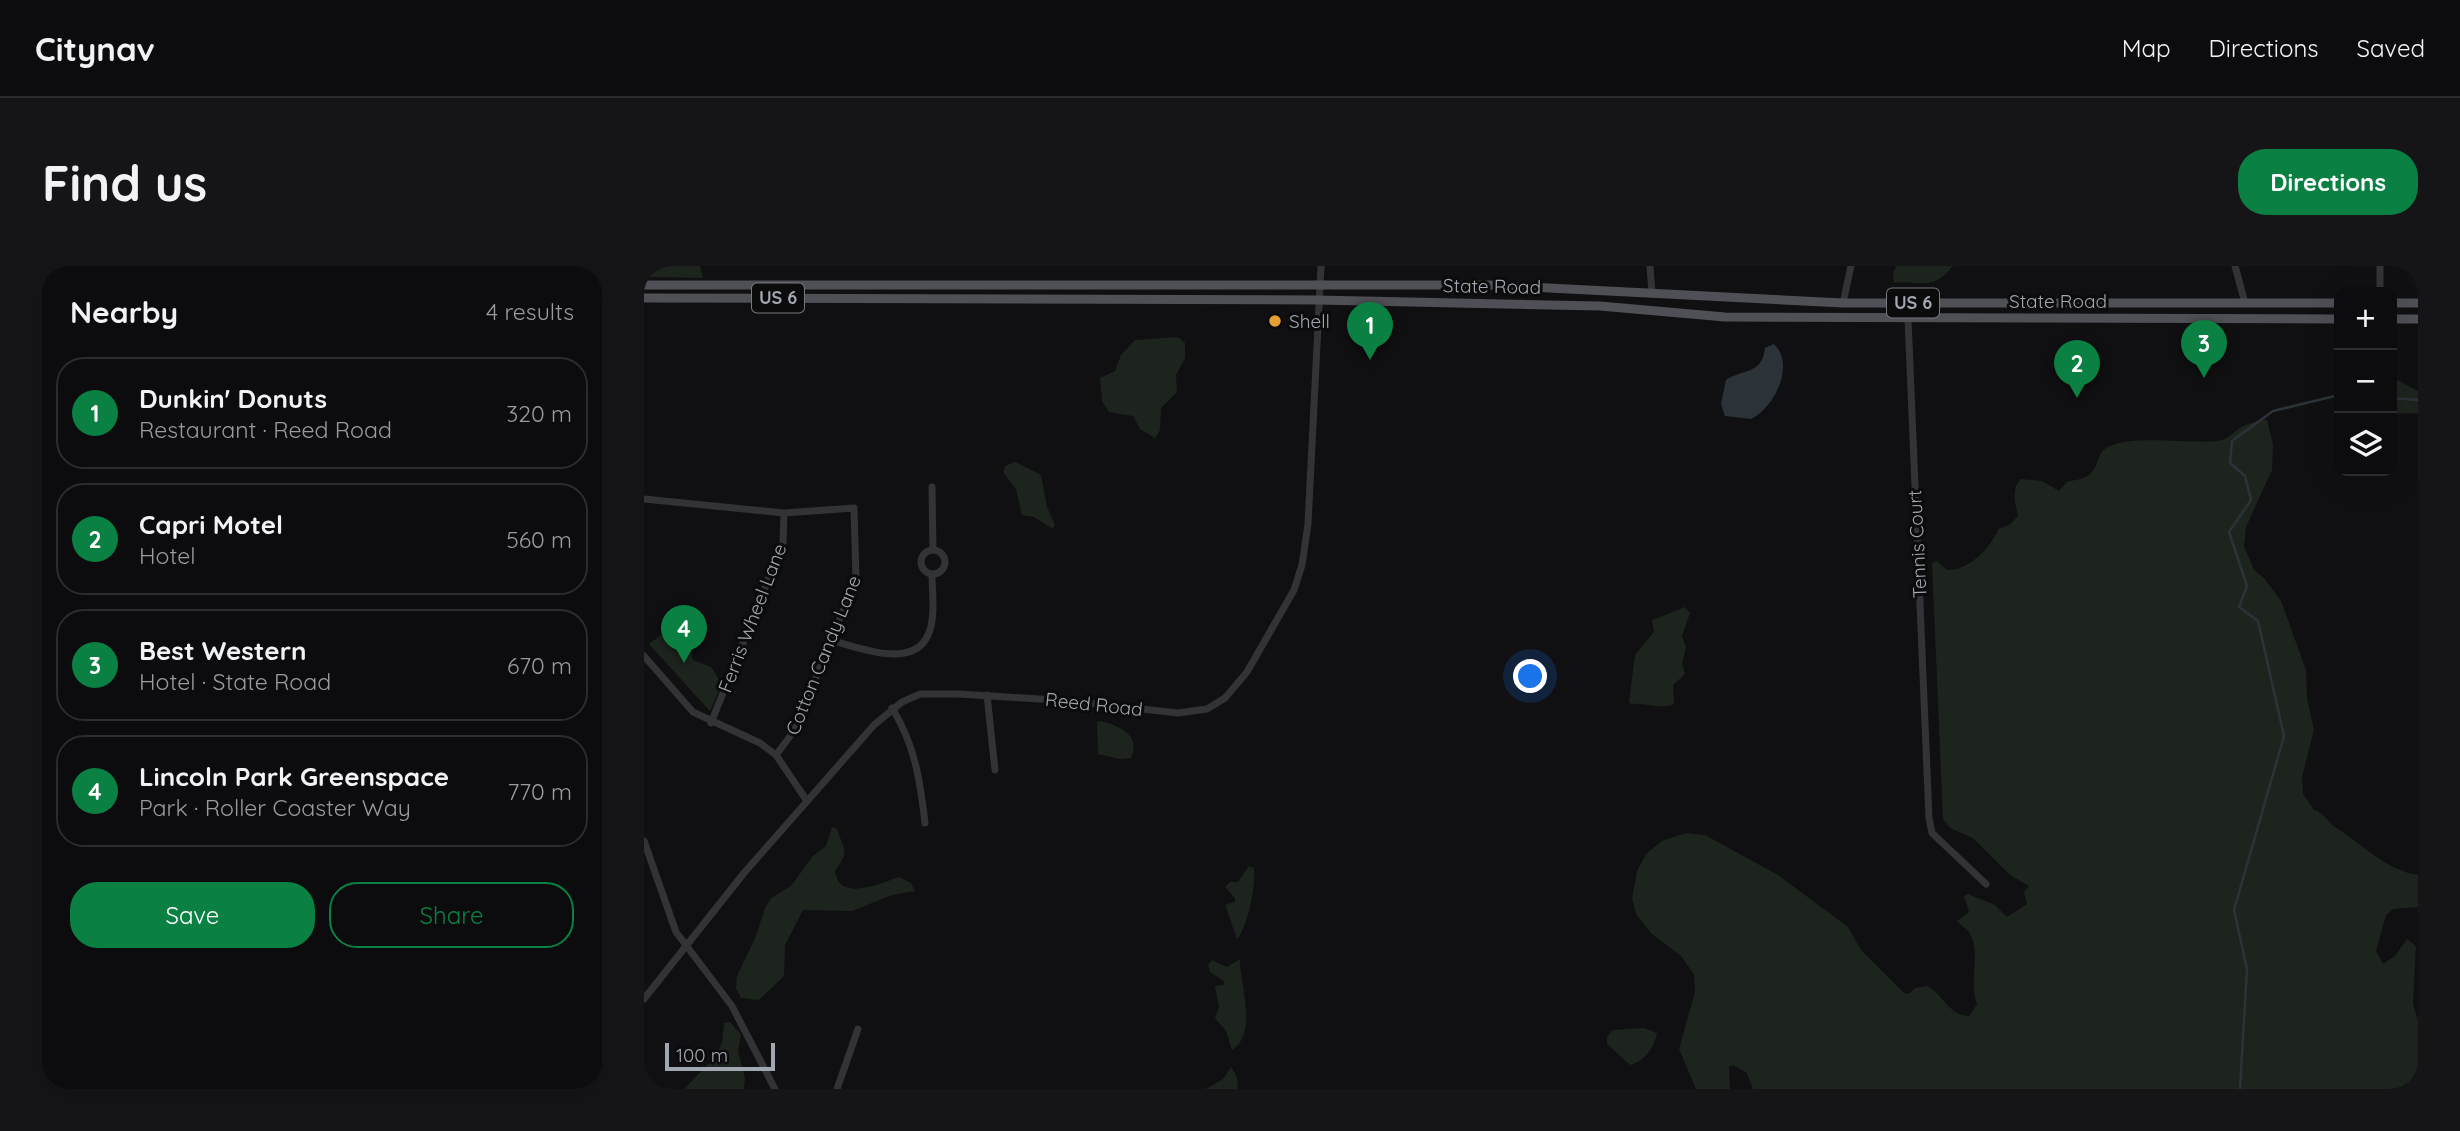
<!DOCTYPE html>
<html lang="en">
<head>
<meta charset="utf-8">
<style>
	body { margin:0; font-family:Quicksand,sans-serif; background:#151517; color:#f1f3f6 }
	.controls { position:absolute; right:21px; top:21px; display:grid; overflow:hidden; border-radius:14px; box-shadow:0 7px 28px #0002 }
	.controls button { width:63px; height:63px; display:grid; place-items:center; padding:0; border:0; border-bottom:2px solid #2c2c2e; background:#0c0c0e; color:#f1f3f6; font:35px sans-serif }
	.scale { position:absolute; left:21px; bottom:18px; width:110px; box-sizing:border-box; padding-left:7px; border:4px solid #a2a8b2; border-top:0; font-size:19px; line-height:24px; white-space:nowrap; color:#a2a8b2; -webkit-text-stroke:5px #0b0b0c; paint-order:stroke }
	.you { position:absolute; left:887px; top:411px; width:24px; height:24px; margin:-18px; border:5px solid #fff; border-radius:50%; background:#1a73e8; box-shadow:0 0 0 10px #1a73e833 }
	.badge { display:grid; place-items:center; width:46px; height:46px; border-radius:50%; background:#0b8043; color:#fff; font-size:23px; font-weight:700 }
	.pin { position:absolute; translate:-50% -58px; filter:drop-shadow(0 2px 4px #0008) }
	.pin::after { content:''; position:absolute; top:37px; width:24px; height:21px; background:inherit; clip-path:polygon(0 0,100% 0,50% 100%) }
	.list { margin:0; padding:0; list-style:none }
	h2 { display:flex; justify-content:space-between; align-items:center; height:91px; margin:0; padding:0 28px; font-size:30px }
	h2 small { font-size:23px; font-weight:400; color:#9a9b9e }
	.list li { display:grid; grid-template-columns:46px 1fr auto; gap:21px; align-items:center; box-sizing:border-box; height:112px; margin:0 14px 14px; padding:0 14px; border:2px solid #2c2c2e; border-radius:28px }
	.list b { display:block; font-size:26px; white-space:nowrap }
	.list p { margin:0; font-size:23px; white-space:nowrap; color:#9a9b9e }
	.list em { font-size:23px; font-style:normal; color:#9a9b9e }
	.actions { display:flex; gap:14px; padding:21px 28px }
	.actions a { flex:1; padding:16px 0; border:2px solid #0b8043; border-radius:28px; text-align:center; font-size:24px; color:#0b8043 }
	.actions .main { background:#0b8043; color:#fff }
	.icon { flex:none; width:38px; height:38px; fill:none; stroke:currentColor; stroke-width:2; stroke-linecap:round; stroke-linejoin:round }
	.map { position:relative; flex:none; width:1774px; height:823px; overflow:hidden; border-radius:28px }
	header { display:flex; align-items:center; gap:42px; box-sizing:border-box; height:98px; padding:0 35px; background:#0c0c0e; border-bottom:2px solid #2c2c2e }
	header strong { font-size:33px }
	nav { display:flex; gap:38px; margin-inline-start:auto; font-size:24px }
	.intro { display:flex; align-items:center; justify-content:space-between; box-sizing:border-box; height:168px; padding:0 42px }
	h1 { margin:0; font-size:49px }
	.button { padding:18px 32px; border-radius:28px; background:#0b8043; color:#fff; font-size:24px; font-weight:700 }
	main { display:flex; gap:42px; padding:0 42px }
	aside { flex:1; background:#0c0c0e; border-radius:28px; box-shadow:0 7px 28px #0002 }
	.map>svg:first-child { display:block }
	.green { fill:#1d241d }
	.water { fill:#2b3339 }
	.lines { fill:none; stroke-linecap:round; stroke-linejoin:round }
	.stream { stroke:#2b3339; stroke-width:2.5 }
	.minor { stroke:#323336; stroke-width:7 }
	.major { stroke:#4e5055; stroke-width:9 }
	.poi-dot { fill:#e69f34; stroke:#0b0b0c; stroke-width:2.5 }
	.labels { text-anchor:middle; stroke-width:6; stroke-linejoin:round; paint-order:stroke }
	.shield { fill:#0b0b0c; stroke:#757980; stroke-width:2 }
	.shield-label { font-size:18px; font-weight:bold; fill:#a2a8b2 }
	.street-label { font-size:19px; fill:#a2a8b2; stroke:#0b0b0c }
	.poi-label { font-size:19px; fill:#a2a8b2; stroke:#0b0b0c; text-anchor:start }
</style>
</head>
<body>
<header>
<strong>Citynav</strong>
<nav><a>Map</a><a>Directions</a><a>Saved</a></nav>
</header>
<div class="intro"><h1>Find us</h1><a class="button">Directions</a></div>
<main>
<aside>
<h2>Nearby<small>4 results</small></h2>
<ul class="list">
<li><span class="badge">1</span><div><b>Dunkin' Donuts</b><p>Restaurant · Reed Road</p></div><em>320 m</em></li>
<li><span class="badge">2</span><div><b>Capri Motel</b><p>Hotel</p></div><em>560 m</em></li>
<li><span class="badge">3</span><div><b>Best Western</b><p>Hotel · State Road</p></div><em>670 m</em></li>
<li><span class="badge">4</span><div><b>Lincoln Park Greenspace</b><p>Park · Roller Coaster Way</p></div><em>770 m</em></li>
</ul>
<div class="actions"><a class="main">Save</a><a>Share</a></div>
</aside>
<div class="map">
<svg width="1774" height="823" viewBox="0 0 1774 823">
	<rect width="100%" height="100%" fill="#101012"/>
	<path class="green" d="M0,0H56L59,12L0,11Z
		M1253,0H1309C1287,26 1279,14 1250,17L1249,6Z
		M534,71L541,77V92L532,109L533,126L517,142L516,164L511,172L496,163L489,150L465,146L458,135L456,112L471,105L477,89L491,74Z
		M1748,111L1774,125V147L1748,148Z
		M1616,154H1623L1629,178L1628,204L1602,261L1600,280L1610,304L1620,312L1637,335L1662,404L1663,432L1670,464L1658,511L1659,528L1670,544C1681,547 1682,555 1691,561C1717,577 1741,604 1774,609V641L1749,643L1742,649L1732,685L1739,698L1751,690L1763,673L1772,680L1769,738L1774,755V823H1109L1103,807L1089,799L1085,801L1086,823H1052L1035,783L1051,726L1050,708L1037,690L1007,667L992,648L988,633L993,605L1002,588L1018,575L1042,567L1061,569L1134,609L1204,661L1217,684L1260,727L1265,728L1271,722L1283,720C1299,728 1305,750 1325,750L1333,738C1324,715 1338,687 1325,666C1321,661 1316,659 1313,655L1325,646L1320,630L1324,628L1351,639L1363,651L1383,638L1380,626L1385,620L1366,609L1329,572L1306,562L1299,553L1288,297L1293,295L1303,304C1323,306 1348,281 1354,263L1365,259L1374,250C1371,238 1367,222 1377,213L1398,215L1415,225L1424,215C1462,213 1446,188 1466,180C1492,169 1544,178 1573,175C1584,174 1588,167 1596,162C1602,158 1610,157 1616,154Z
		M371,196L397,209L403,241L411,259L409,263L390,251L378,249L372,223L359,206L361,200Z
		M1041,341L1046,347L1038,370L1042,381L1038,398L1041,408L1029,419L1030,438C1017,444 1001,436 987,438L985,436L991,389L1010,366L1008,354Z
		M39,352L49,394L67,401L78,418L66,445L5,378Z
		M456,455C474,459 498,469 487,492L475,493L454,488L453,456Z
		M188,561L193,563C200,585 206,584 191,605C195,637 237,617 255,611L267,617L271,625L248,629L208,645L159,644L141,679L140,710L115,734L97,732L92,722L93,710L112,670L121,642L127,632L147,620L168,591L182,580Z
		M605,600L610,602C612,617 604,662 593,673L581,639L591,636V632L581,621L586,616H594Z
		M596,693C595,717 615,767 588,784L582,765L571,752L575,741L571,720L580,719V715L566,706L564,699L568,694L583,701Z
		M86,756L97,769L94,785L101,812L100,823H40L71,791L78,777L80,757Z
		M1000,762L1013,767C1010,782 1001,795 986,799L963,778V771L968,764Z
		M587,801L593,811L594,823H562L579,813Z"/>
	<path class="water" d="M1130,78C1152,99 1130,142 1107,153L1081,150L1077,138L1082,114C1100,102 1118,109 1121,82Z"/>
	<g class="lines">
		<path class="stream" d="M1748,132L1774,134
			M1596,823L1603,703L1590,644L1640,470L1614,355L1595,341L1603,320L1585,266L1607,234L1601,210L1586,197L1588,175L1629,145L1695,129"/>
		<path class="minor" d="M1006,0L1008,27
			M1591,0L1601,37
			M1736,26V0
			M1199,37L1207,0
			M1264,53L1285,552L1288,567L1342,618
			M288,221L289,284
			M0,233L140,247L210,242L212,313L150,465L132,489
			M277 296a12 12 0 1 1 24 0a12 12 0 1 1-24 0Z
			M187,374C212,381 269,404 284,369C292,352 288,326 288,308
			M0,390L49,446L116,477L132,489L163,535
			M343,429L351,504
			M248,442C271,479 276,514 281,557
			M67,457L139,277L140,247
			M0,575L32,666L88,740L131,823
			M0,733L100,607L230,459L258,436L276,428H315L426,435L534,447L563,443L581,432L603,406L650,324L658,299L664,258L677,0
			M193,823L214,763"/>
		<path class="major" d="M0,19H844L1199,37H1695
			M0,32L673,34L956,40L1081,51L1695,53
			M1748,37H1774
			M1748,53H1774"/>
	</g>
	<circle class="poi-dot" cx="631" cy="55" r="7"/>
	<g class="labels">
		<g class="shield">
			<rect x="108" y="17.5" width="52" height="29" rx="5"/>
			<rect x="1243" y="22.5" width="52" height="29" rx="5"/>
		</g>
		<g class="shield-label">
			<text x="134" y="38">US 6</text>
			<text x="1269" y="43">US 6</text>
		</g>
		<g class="street-label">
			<text transform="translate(848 20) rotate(1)" y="7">State Road</text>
			<text x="1414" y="42">State Road</text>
			<text transform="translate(1273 278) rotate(-93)" y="7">Tennis Court</text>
			<text transform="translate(108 352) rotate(-69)" y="7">Ferris Wheel Lane</text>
			<text transform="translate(179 389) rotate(-68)" y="7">Cotton Candy Lane</text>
			<text transform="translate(450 438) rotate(6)" y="7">Reed Road</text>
		</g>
		<g class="poi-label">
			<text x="645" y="62">Shell</text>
		</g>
	</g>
</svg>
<div class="controls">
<button>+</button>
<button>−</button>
<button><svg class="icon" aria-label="layers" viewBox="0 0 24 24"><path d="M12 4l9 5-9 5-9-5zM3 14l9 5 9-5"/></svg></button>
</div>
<div class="scale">100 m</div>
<div class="you"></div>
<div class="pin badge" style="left:726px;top:94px">1</div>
<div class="pin badge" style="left:1433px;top:132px">2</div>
<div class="pin badge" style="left:1560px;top:112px">3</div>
<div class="pin badge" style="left:40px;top:397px">4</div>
</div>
</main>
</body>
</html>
